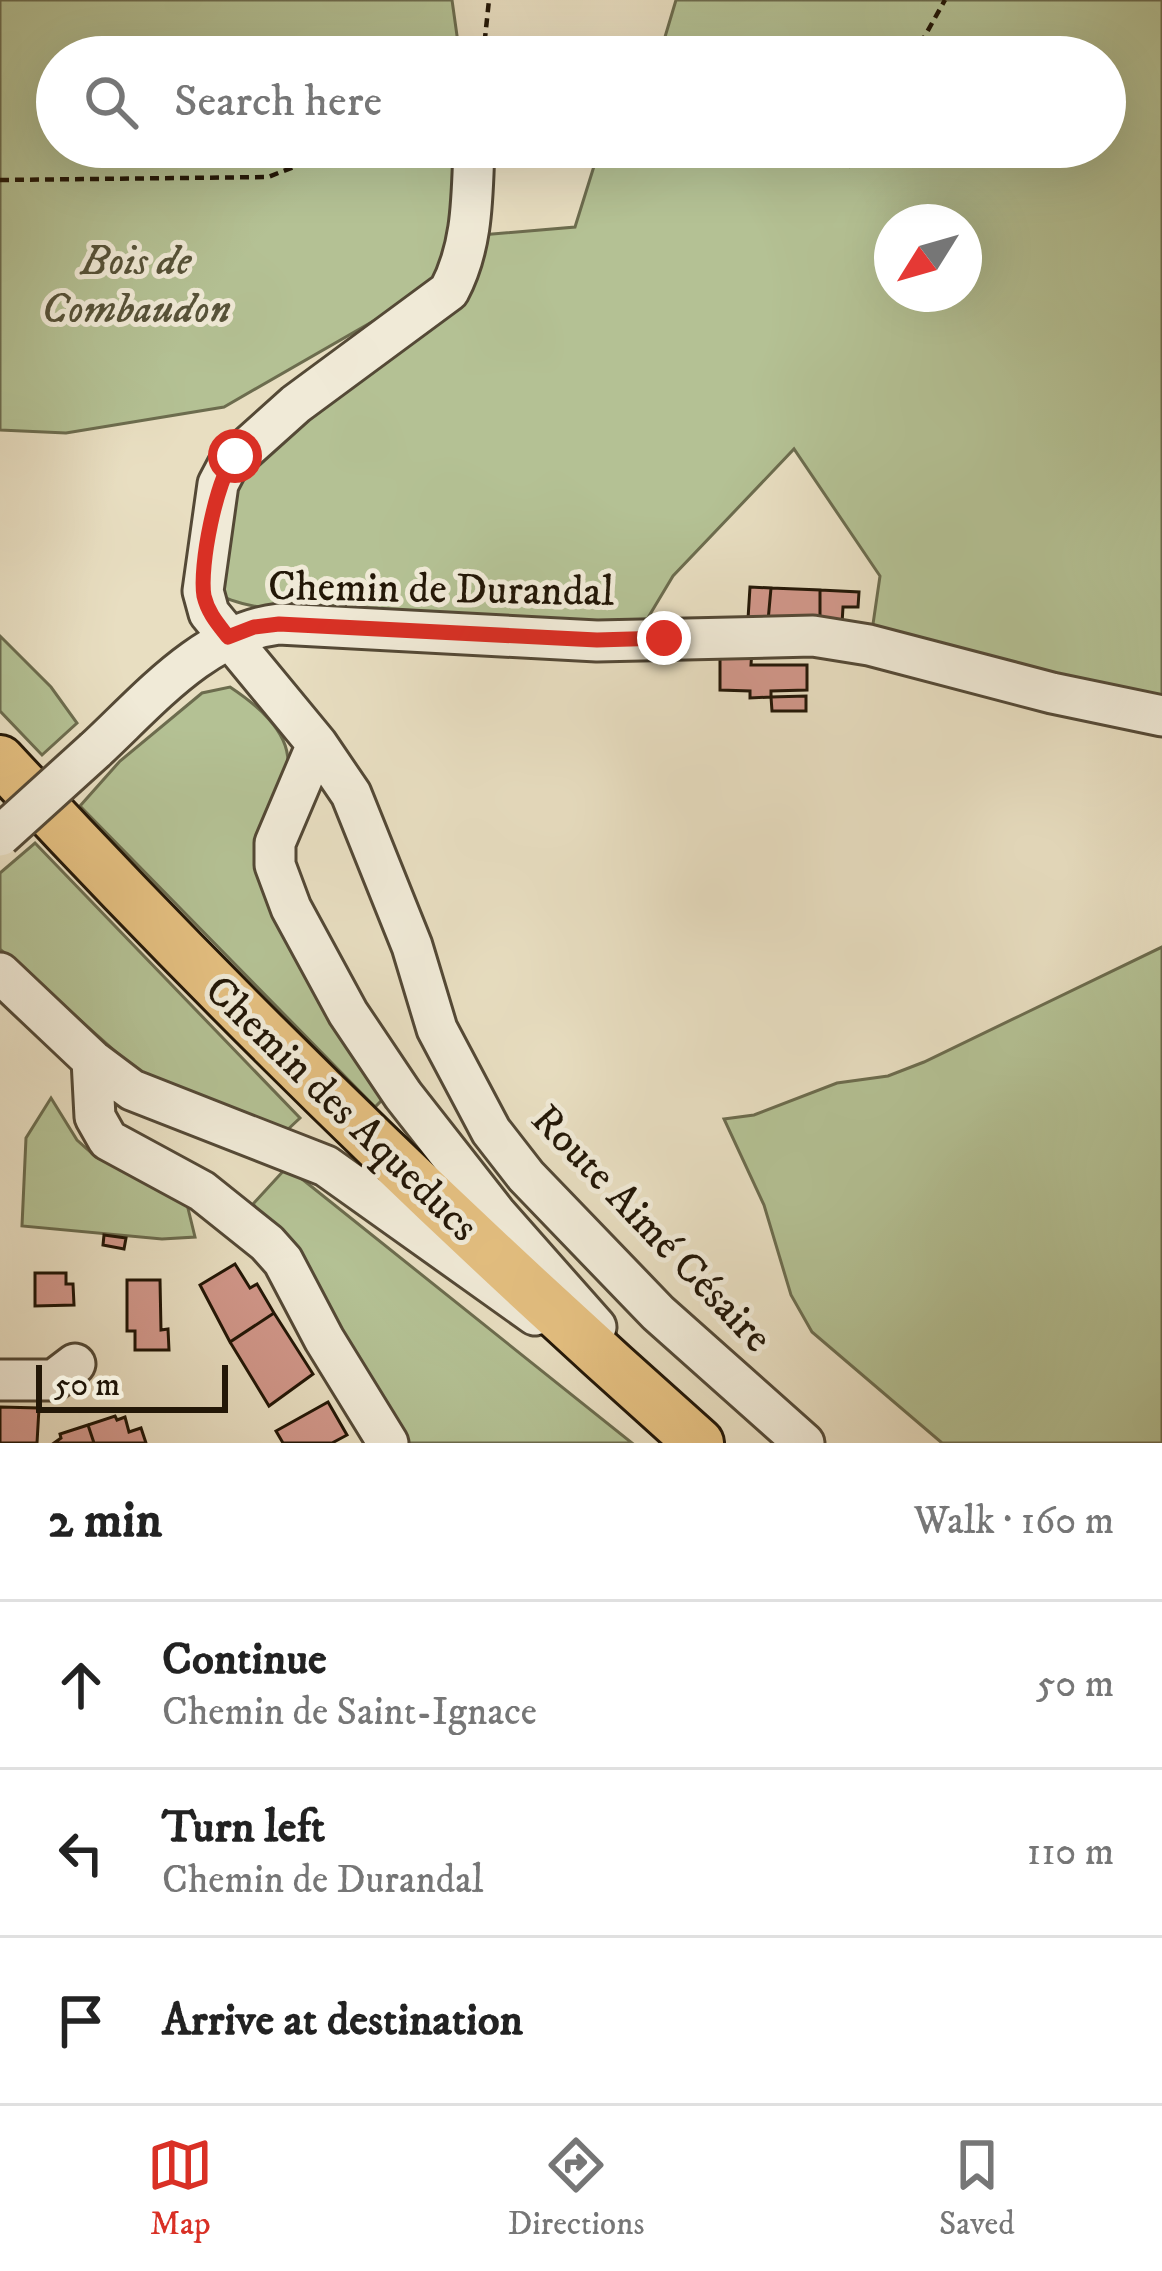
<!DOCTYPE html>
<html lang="en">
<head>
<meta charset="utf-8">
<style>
	body { margin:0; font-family:"IM FELL DW Pica",serif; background:#f6f6f6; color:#222 }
	.compass { position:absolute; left:874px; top:204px; width:108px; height:108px; border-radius:50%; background:#fff; box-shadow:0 12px 48px #0002; rotate:233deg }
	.scale { position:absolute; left:36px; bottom:30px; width:192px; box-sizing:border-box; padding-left:12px; border:6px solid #231707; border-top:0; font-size:33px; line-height:42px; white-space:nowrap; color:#231707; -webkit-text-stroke:9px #f0ead7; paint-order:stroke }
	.stop { position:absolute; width:36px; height:36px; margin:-27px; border:9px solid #d93025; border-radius:50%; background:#fff }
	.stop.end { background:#d93025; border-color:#fff; box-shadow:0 3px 12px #0008 }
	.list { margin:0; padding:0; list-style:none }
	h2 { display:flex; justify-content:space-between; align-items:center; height:156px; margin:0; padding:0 48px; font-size:51px }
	h2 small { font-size:39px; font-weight:400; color:#767676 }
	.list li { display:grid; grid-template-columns:78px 1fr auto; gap:36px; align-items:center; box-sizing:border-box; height:168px; padding:0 48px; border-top:3px solid #e0e0e0 }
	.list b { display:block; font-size:45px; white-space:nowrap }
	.list p { margin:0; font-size:39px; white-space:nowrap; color:#767676 }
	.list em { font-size:39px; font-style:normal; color:#767676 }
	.icon { flex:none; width:66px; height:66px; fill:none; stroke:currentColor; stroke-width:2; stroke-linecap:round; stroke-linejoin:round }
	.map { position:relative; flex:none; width:1162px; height:1443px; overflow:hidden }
	.search { position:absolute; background:#fff; box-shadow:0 12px 48px #0002; left:36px; right:36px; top:36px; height:132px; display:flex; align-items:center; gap:30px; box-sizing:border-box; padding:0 42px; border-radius:66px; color:#767676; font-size:45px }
	.sheet { height:660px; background:#fff }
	nav { display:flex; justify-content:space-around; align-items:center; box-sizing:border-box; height:168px; border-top:3px solid #e0e0e0; background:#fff; font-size:33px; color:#767676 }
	nav a { display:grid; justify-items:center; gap:6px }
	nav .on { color:#d93025 }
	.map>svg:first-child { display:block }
	.green { fill:#b4c194; stroke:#6c6c4e; stroke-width:3; fill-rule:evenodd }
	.building { fill:#d1978a; stroke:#231707; stroke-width:3 }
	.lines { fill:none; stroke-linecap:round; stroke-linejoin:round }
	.minor-casing { stroke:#544936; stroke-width:45 }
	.major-casing { stroke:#231707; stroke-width:54 }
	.path { stroke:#231707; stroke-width:4.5; stroke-dasharray:9 6; stroke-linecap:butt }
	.minor { stroke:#f0ead7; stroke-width:39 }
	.major { stroke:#e4bf80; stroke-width:48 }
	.minor-bridge-casing { stroke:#544936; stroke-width:45; stroke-linecap:butt }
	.minor-bridge { stroke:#f0ead7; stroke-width:39 }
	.route { stroke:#d93025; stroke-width:15 }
	.labels { text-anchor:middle; stroke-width:10; stroke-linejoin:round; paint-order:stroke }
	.park-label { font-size:42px; font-style:italic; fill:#565238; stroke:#f0ead7 }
	.street-label { font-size:42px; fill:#231707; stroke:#f0ead7 }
</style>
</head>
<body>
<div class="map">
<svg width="1162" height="1443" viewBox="0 0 1162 1443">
	<rect width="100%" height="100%" fill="#e8dec1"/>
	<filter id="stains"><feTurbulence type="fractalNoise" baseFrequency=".00167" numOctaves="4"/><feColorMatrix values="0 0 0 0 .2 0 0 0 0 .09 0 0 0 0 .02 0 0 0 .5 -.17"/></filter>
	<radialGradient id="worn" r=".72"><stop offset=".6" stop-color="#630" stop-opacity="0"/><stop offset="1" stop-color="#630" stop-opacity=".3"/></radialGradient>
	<path class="green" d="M0,0H452L460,57H57V147H465L443,281L224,407L66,433L0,430Z
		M676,0H1162V700L872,631L880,576L794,449L673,576L643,626C573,624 257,626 217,593L226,491L481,235L575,227L600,147H1105V57H659ZM892,222H964V294H892Z
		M0,636L51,687L77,723L42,755L0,711Z
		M230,687C254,703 288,729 288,762C287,781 270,808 263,826L389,1093L375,1107L80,806L120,761L202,693Z
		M35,843L300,1118L285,1132L143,1076L0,949V873Z
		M1162,947V1443H942L812,1332L791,1295L764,1205L724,1119L754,1115L837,1083L888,1076L924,1062Z
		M51,1098L77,1140L96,1157L185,1196L195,1237L162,1239L22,1226L26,1138Z
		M287,1167L632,1443H404L301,1269L253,1204Z"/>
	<path class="building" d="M750,587L771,588L768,621L748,619Z
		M771,588L820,590V623L768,621Z
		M820,590L859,592L858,607H843L842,624L820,623Z
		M720,649H752L751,665H807V690L771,691V697L750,698V691L720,690Z
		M806,696V711H772L771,697Z
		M104,1235L126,1238L124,1249L103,1245Z
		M235,1264L250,1288L257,1284L274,1313L230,1342L200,1285Z
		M35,1273H66V1284H73L74,1305L35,1306Z
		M127,1280H160L161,1330L168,1329L169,1350H135V1331H127Z
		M274,1313L313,1374L269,1406L230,1342Z
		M328,1402L347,1435L332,1443H283L276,1431Z
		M0,1407L39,1408L37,1443H0Z
		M115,1416L117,1420L125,1417L129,1432L141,1428L146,1443H94L88,1425Z
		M88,1425L94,1443H54L61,1438L60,1434Z"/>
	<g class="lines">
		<defs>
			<path id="minor" d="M474,147C472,197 473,246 449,291L296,404L228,465L218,484L203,591L209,613L317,744L351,794L412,946L437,1029L491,1131L526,1176L658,1313L804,1443
				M317,744L275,843V865L291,908L348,1013L403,1095L497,1215L596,1327
				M95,750C148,701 204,633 279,624L597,641L813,636L869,645L1052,693L1162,716
				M0,973L92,1060L132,1090L326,1166L535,1315
				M92,1060L95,1117L108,1140L202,1191L267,1243L283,1261L324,1339L388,1443
				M0,1380H54L75,1364"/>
			<path id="major" d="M0,760C221,999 456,1227 699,1443"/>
		</defs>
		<use href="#minor" class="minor-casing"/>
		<use href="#major" class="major-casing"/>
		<path class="path" d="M483,57L489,0
			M913,57L945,0
			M848,167L860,147
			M0,180L268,177L345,147"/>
		<use href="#minor" class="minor"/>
		<use href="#major" class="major"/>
		<defs>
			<path id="minor-bridge" d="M0,836L95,750"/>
		</defs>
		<use href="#minor-bridge" class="minor-bridge-casing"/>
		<use href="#minor-bridge" class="minor-bridge"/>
	</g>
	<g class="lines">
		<path class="route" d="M235,456C216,480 199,567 204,596C208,613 218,624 228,637L254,627L279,624L597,640L664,638"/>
	</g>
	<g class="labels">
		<g class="park-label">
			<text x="136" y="274">Bois de<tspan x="136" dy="48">Combaudon</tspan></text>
		</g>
		<g class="street-label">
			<text transform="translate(441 587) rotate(1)" y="15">Chemin de Durandal</text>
			<text transform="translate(343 1107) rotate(44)" y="15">Chemin des Aqueducs</text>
			<text transform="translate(653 1227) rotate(46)" y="15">Route Aimé Césaire</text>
		</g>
	</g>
	<rect width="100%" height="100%" filter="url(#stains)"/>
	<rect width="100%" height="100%" fill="url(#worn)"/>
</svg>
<svg class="compass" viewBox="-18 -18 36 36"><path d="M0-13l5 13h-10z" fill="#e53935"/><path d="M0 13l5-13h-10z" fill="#767676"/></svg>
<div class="scale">50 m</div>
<div class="stop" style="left:235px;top:456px"></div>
<div class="stop end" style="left:664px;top:638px"></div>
<div class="search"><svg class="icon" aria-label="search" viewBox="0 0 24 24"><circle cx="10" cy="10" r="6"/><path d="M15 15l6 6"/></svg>Search here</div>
</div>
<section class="sheet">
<h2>2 min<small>Walk · 160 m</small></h2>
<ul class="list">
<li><svg class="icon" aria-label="ahead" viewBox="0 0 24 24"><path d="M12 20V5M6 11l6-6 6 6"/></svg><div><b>Continue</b><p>Chemin de Saint-Ignace</p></div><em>50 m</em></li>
<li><svg class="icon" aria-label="left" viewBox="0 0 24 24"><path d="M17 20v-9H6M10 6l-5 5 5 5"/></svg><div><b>Turn left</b><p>Chemin de Durandal</p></div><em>110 m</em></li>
<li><svg class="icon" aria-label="arrive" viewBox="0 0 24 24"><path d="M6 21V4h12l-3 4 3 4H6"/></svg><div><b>Arrive at destination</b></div></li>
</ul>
</section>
<nav>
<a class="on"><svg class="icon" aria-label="map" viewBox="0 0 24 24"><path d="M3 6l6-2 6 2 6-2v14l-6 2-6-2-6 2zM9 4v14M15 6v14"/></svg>Map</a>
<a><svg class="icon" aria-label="directions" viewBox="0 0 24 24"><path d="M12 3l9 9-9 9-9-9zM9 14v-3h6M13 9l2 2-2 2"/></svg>Directions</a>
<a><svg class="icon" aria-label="saved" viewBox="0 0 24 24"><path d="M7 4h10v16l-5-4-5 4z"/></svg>Saved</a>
</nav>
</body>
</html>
